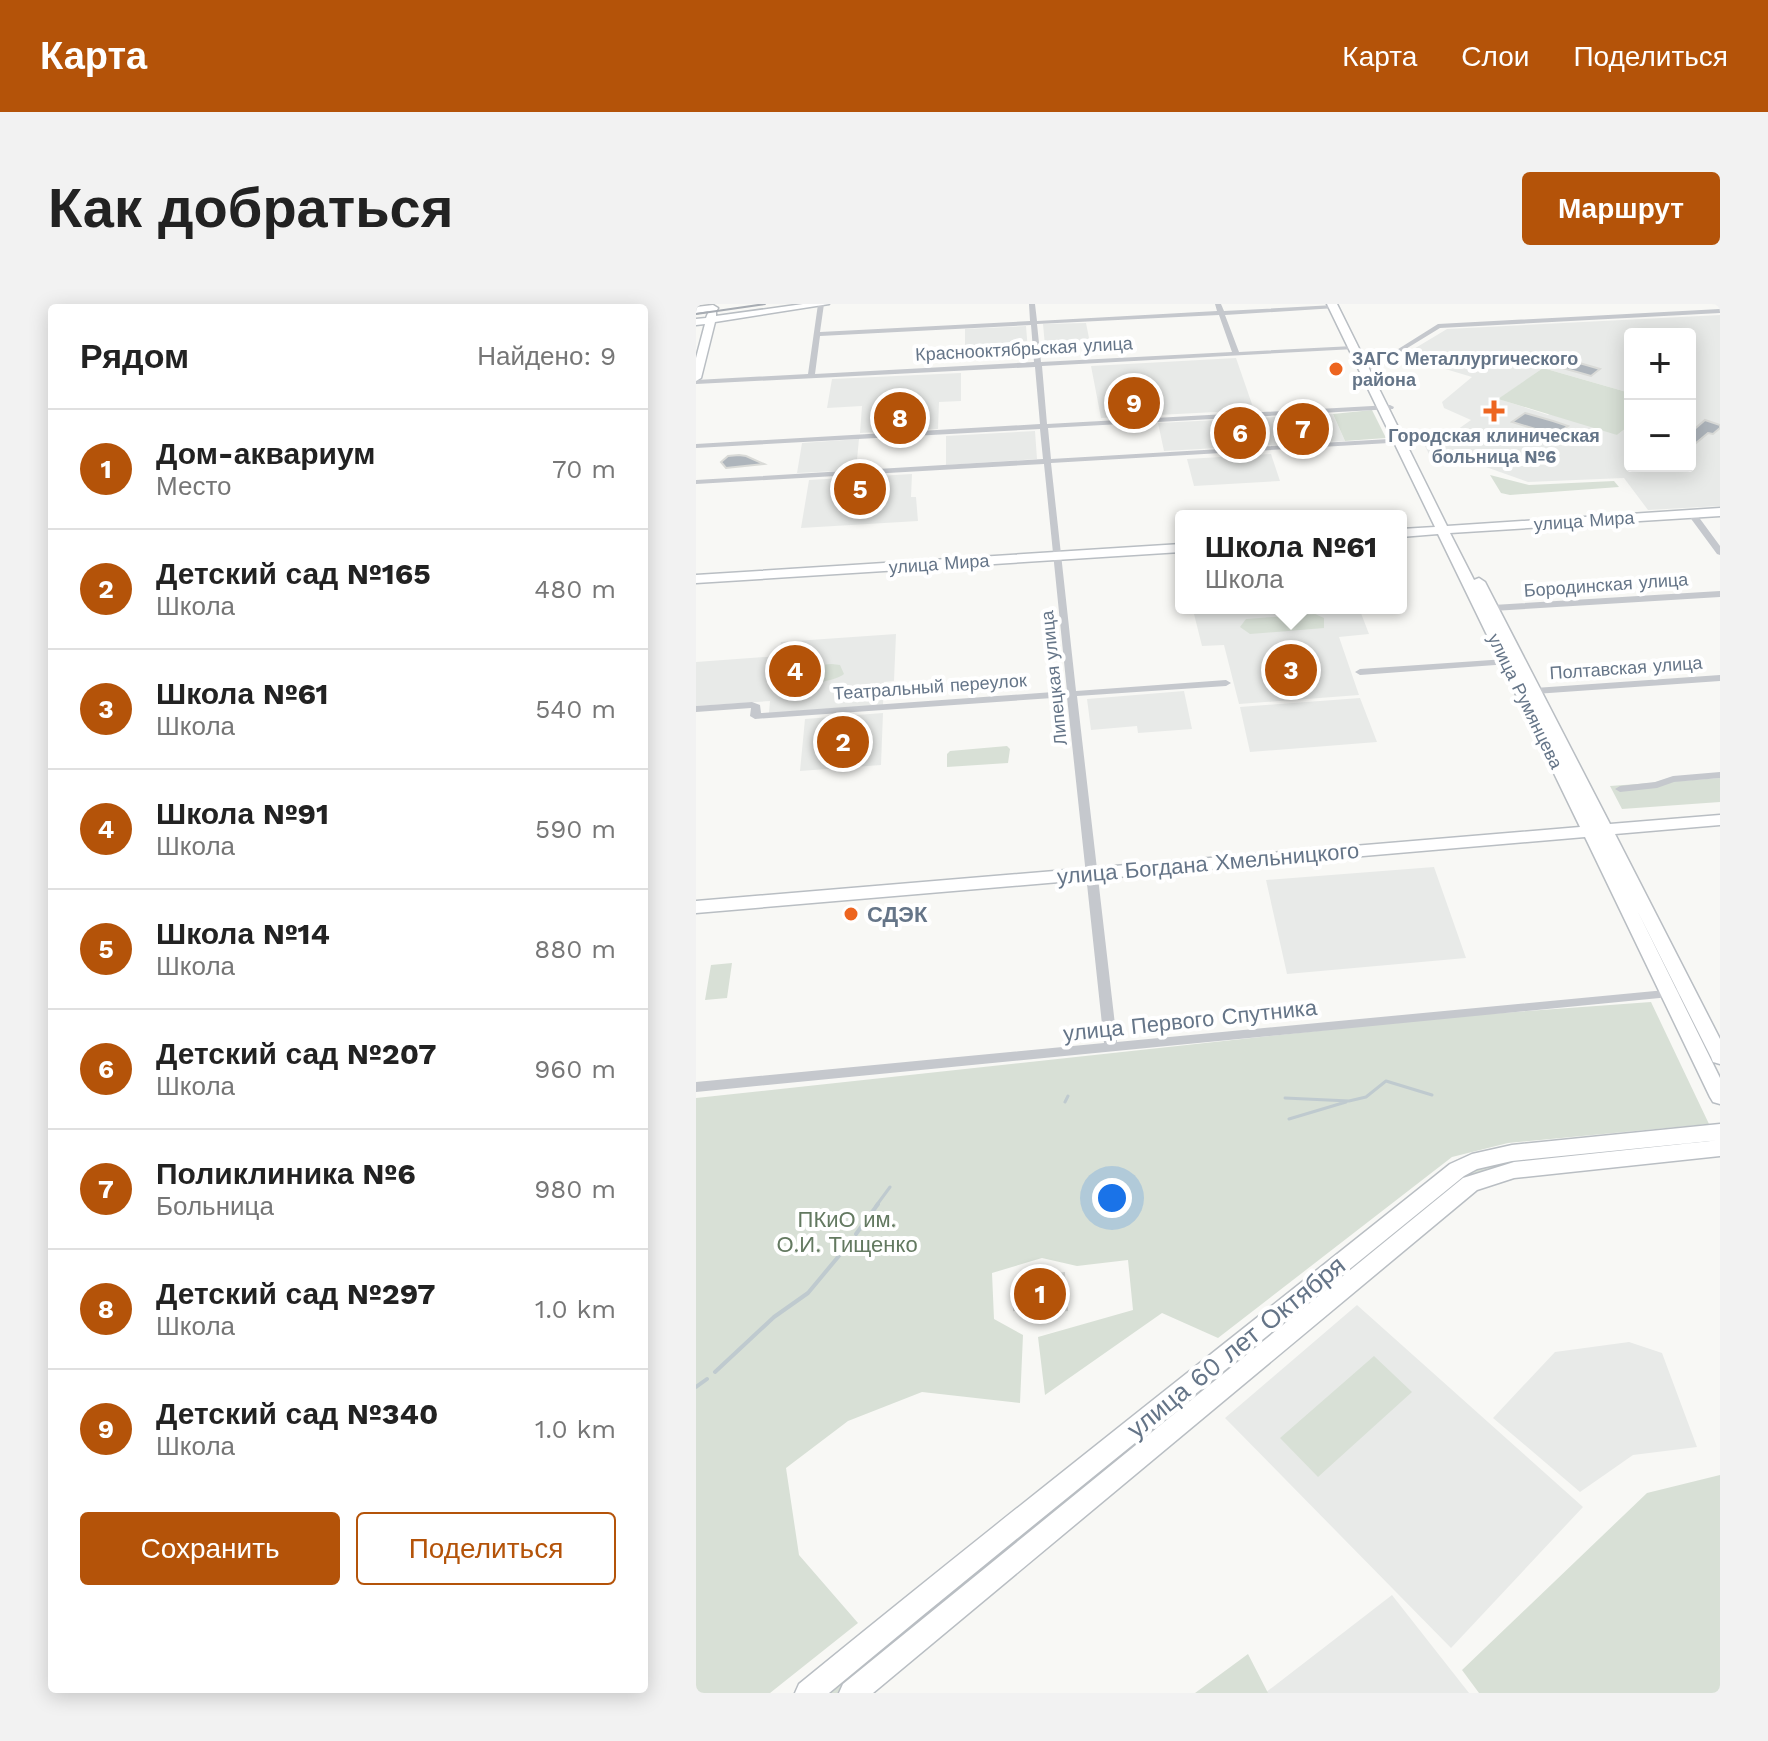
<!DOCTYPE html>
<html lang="ru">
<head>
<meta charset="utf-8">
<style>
	body { margin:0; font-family:"Work Sans",sans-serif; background:#f2f2f2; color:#222 }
	.controls { position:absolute; right:24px; top:24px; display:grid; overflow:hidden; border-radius:8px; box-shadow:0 4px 20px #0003 }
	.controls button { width:72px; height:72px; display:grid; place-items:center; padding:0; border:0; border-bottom:2px solid #e0e0e0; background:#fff; color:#222; font:40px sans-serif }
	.you { position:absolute; left:416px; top:894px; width:28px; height:28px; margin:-20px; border:6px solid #fff; border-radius:50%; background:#1a73e8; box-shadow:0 0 0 12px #1a73e833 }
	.badge { display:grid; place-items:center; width:52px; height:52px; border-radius:50%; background:#b45309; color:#fff; font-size:26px; font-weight:700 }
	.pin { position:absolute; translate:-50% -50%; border:4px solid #fff; box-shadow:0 2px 8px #0006 }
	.popup { position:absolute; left:479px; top:206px; width:232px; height:104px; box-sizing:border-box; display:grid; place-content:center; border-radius:8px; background:#fff; filter:drop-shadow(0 2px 6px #0005); font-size:26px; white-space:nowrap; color:#767676 }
	.popup b { font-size:30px; color:#222 }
	.popup::after { content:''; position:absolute; left:50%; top:100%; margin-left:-16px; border:16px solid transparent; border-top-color:#fff }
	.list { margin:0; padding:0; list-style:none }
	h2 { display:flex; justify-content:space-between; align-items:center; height:104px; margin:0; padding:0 32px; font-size:34px }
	h2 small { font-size:26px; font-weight:400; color:#767676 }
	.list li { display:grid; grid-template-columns:52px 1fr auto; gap:24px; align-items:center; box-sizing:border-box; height:120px; padding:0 32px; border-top:2px solid #e0e0e0 }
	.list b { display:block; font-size:30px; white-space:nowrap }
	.list p { margin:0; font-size:26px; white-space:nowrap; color:#767676 }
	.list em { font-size:26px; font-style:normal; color:#767676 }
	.actions { display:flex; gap:16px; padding:24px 32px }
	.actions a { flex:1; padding:18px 0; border:2px solid #b45309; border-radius:8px; text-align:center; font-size:28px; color:#b45309 }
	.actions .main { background:#b45309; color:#fff }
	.map { position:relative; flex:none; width:1024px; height:1389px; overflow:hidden; border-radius:8px }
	header { display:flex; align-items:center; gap:48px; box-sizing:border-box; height:112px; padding:0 40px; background:#b45309; color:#fff }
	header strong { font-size:38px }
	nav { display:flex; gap:44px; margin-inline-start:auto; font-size:28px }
	.intro { display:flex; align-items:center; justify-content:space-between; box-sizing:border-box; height:192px; padding:0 48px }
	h1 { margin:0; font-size:56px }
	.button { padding:20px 36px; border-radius:8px; background:#b45309; color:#fff; font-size:28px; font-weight:700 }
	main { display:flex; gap:48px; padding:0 48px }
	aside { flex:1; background:#fff; border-radius:8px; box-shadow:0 4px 20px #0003 }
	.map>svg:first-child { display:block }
	.built { fill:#e8eae8; fill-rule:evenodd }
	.green { fill:#d8e0d6 }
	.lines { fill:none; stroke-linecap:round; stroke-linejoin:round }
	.stream-far1 { stroke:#bfcacf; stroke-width:3 }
	.stream { stroke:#bfcacf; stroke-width:4 }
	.building { fill:#aeb5bc; stroke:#d9dad7; stroke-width:2 }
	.secondary-casing { stroke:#b9bec3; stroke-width:3 }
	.primary-casing { stroke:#b8bcc0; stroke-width:3 }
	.street { fill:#c5c8cd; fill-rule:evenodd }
	.secondary { fill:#fff; fill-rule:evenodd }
	.primary { fill:#fff; fill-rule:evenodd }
	.tram { stroke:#a7acb3; stroke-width:2 }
	.poi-dot { fill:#ed6520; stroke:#fff; stroke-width:3 }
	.labels { text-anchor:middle; stroke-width:8; stroke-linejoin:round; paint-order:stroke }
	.far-street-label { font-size:18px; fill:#657588; stroke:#fff }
	.far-poi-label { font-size:18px; font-weight:bold; fill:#657588; stroke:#fff; text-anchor:start }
	.street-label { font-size:22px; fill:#657588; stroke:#fff }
	.poi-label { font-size:22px; font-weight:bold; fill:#657588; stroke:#fff; text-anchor:start }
	.park-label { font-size:22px; fill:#637960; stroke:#fff }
	.near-street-label { font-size:26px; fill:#657588; stroke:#fff }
</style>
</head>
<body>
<header>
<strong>Карта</strong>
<nav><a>Карта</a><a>Слои</a><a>Поделиться</a></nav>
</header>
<div class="intro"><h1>Как добраться</h1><a class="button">Маршрут</a></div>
<main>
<aside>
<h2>Рядом<small>Найдено: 9</small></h2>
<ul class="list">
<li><span class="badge">1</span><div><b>Дом-аквариум</b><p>Место</p></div><em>70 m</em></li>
<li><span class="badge">2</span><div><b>Детский сад №165</b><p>Школа</p></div><em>480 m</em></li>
<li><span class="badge">3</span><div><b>Школа №61</b><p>Школа</p></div><em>540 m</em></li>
<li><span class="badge">4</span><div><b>Школа №91</b><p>Школа</p></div><em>590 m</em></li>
<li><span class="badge">5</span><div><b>Школа №14</b><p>Школа</p></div><em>880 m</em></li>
<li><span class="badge">6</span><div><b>Детский сад №207</b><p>Школа</p></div><em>960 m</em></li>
<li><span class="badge">7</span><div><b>Поликлиника №6</b><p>Больница</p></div><em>980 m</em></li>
<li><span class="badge">8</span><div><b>Детский сад №297</b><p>Школа</p></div><em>1.0 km</em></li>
<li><span class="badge">9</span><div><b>Детский сад №340</b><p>Школа</p></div><em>1.0 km</em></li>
</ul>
<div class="actions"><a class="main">Сохранить</a><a>Поделиться</a></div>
</aside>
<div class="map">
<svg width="1024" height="1389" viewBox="0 0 1024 1389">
	<rect width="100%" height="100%" fill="#f8f8f5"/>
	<path class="built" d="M1024,11V202L952,206L928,174L832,178L759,152L735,154L723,130L758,128L775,116L748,104L746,98L776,73L706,52L751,25ZM934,30H994V162H934V121L921,131L884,106L902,93L868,83L850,96L865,101L852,111L803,95L847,64L934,89Z
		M390,19L394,39L349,42L347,20Z
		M330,22L332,47L269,50V25Z
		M540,54L558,106L405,114L395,62Z
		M265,69V97L243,98L242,125L164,129L166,102L131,104L136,75Z
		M637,110L649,137L468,147L462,119Z
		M339,127L341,155L250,161V132Z
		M163,135L160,166L101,169L106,139Z
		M575,150L584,177L498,182L491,155Z
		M216,170L215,193H220L222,217L105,224L113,176Z
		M527,304H663L673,330L643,333L663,391L543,400L528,341L506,342L497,306Z
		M200,330L198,377L188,378L187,401L73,409L74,397L0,402V358L83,352L85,338Z
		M488,387L496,425L442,429L441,422L395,426L391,395Z
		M664,394L681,438L554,448L544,403Z
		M187,409L185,461L104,467L109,415Z
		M738,563L770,654L591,670L570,576Z
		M661,1001L887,1203L755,1344L529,1114Z
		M933,1038L966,1049L1001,1143L937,1151L884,1188L797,1114L859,1048Z
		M696,1291L773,1389H569Z"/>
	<path class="green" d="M847,64L934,89V121L921,131L802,95Z
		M676,106L690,134L649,137L637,110Z
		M794,171L833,181L918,177L923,183L814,191L805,189Z
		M619,310L628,314V324L554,330L544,323L550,315Z
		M136,360L144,361L148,370C136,380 86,384 74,376L75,369L81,364Z
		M311,442L314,445L312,459L251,463V450L254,447Z
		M1024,474V498L926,505L914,482Z
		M36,659L31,694L9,696L15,661Z
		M955,698L1013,820L812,839L756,853L522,1034L466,1009L349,1091L342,1033L437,1006L432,956L381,962L346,954L296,969L298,1015L327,1031L324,1099L226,1088L152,1117L90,1164L103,1251L162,1319L74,1389H0V794L751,713Z
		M993,837L997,840L803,863L512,1088L506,1082L765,871L800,857Z
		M678,1052L716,1088L622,1173L584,1134Z
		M1024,1171V1389H783L766,1366L951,1189Z
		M356,1202L365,1205L146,1389H128Z
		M552,1350L572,1389H499Z"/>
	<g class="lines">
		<path class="stream-far1" d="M589,794L653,797L670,793L690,777L736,791
			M369,798L372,792
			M593,815L650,798
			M180,902L194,883"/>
		<path class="stream" d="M160,930L182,900
			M19,1068L78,1013L112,989L152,941
			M0,1083L11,1075"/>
	</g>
	<path class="building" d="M866,54L904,65L895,72L856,61Z
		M829,109L857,117L872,122L859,131L816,118Z
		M1009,116L1024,121V124L1017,130L1012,129L994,144V129Z
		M43,151L50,152L68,160L30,164L25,158L32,152Z
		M368,969L371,1006L354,1008V1001L318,1006L317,979L322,978V974Z"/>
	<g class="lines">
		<defs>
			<path id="secondary" d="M107,0H133L19,18L5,74L0,77V54L9,20L0,21V15L10,14L14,4H20V12Z
				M631,0H641L751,222L1024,204V212L754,229L778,276L783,274L789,278L914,520L1024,511V521L919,530L1024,735V760L1017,758L1015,753L942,608L1024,774V800L1017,798L1014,793L889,533L0,609V597L884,523L742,230L705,233V225L739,223Z
				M485,240V248L0,279V271Z
				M1024,820V836L816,857L781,865L768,872C556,1045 343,1215 133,1389H99L103,1380C318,1204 537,1034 754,860L776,850L816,841Z
				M1024,836V852L818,874L781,886L177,1389H143L147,1380L767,874L818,858Z"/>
			<path id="primary" d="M17,1L22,4L21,6L0,9V3Z"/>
		</defs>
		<use href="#secondary" class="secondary-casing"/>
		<use href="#primary" class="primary-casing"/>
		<path class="street" d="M122,0H128L124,28L334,17L333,0H339L341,17L521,7L519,0H525L528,7L638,1L640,2V4L529,11L543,48L657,42L660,44L659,45L346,62L351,120L694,101L698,103L697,105L352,124L355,155L710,134L714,136L710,138L355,159L380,387L530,376L535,379L530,382L381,392L421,738L980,685L984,686L986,689L984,692L0,788V778L408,739L371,393L59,415L54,412L55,404L0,408V402L56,398L64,401L65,409L371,387L348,160L0,180V176L347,155L344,125L0,144V140L344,120L339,63L0,80V76L112,70ZM523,11L536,48L345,58L341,20ZM335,21L338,58L119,70L124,32Z
			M1024,5V9L744,24L677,65L672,64L742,20Z
			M993,208H999L1024,242V251L1021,250L993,212Z
			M1024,287V293L797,307L793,304L797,301Z
			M810,355L815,358L813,360L664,371L659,368L664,365Z
			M1024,371V377L839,390L834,387L839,384Z
			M1024,468V474L978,478L961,484L924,488L919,485L924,482L959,478L977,472Z"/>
		<use href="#secondary" class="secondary"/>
		<use href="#primary" class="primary"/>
		<path class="tram" d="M0,10L69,0"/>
	</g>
	<g class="poi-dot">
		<circle cx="640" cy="65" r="8"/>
		<path d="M794 95h8v8h8v8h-8v8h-8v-8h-8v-8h8z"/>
		<circle cx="155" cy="610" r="8"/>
	</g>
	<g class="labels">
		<g class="far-street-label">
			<text transform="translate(328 45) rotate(-3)" y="6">Краснооктябрьская улица</text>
			<text transform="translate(888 217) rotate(-4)" y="6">улица Мира</text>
			<text transform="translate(243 260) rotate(-4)" y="6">улица Мира</text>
			<text transform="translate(910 281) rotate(-4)" y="6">Бородинская улица</text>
			<text transform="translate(930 364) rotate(-4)" y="6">Полтавская улица</text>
			<text transform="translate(358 374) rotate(-96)" y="6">Липецкая улица</text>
			<text transform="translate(234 383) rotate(-4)" y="6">Театральный переулок</text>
			<text transform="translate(829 397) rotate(64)" y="6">улица Румянцева</text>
		</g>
		<g class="far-poi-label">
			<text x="656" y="61">ЗАГС Металлургического<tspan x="656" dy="21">района</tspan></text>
			<text x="798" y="138" text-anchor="middle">Городская клиническая<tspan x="798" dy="21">больница №6</tspan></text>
		</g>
		<g class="street-label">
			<text transform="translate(512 559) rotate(-5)" y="8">улица Богдана Хмельницкого</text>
			<text transform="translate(494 716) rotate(-6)" y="8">улица Первого Спутника</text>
		</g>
		<g class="poi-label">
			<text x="171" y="618">СДЭК</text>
		</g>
		<g class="park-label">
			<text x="151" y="923">ПКиО им.<tspan x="151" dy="25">О.И. Тищенко</tspan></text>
		</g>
		<g class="near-street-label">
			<text transform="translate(540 1043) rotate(-39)" y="9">улица 60 лет Октября</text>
		</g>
	</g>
</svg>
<div class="controls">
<button>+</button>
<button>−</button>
</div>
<div class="you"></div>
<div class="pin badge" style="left:344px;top:990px">1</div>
<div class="pin badge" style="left:147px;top:438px">2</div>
<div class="pin badge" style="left:595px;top:366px">3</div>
<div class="popup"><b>Школа №61</b>Школа</div>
<div class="pin badge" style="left:99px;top:367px">4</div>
<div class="pin badge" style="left:164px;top:185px">5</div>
<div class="pin badge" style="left:544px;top:129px">6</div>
<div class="pin badge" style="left:607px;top:125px">7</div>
<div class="pin badge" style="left:204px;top:114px">8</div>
<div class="pin badge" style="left:438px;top:99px">9</div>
</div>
</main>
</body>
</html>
